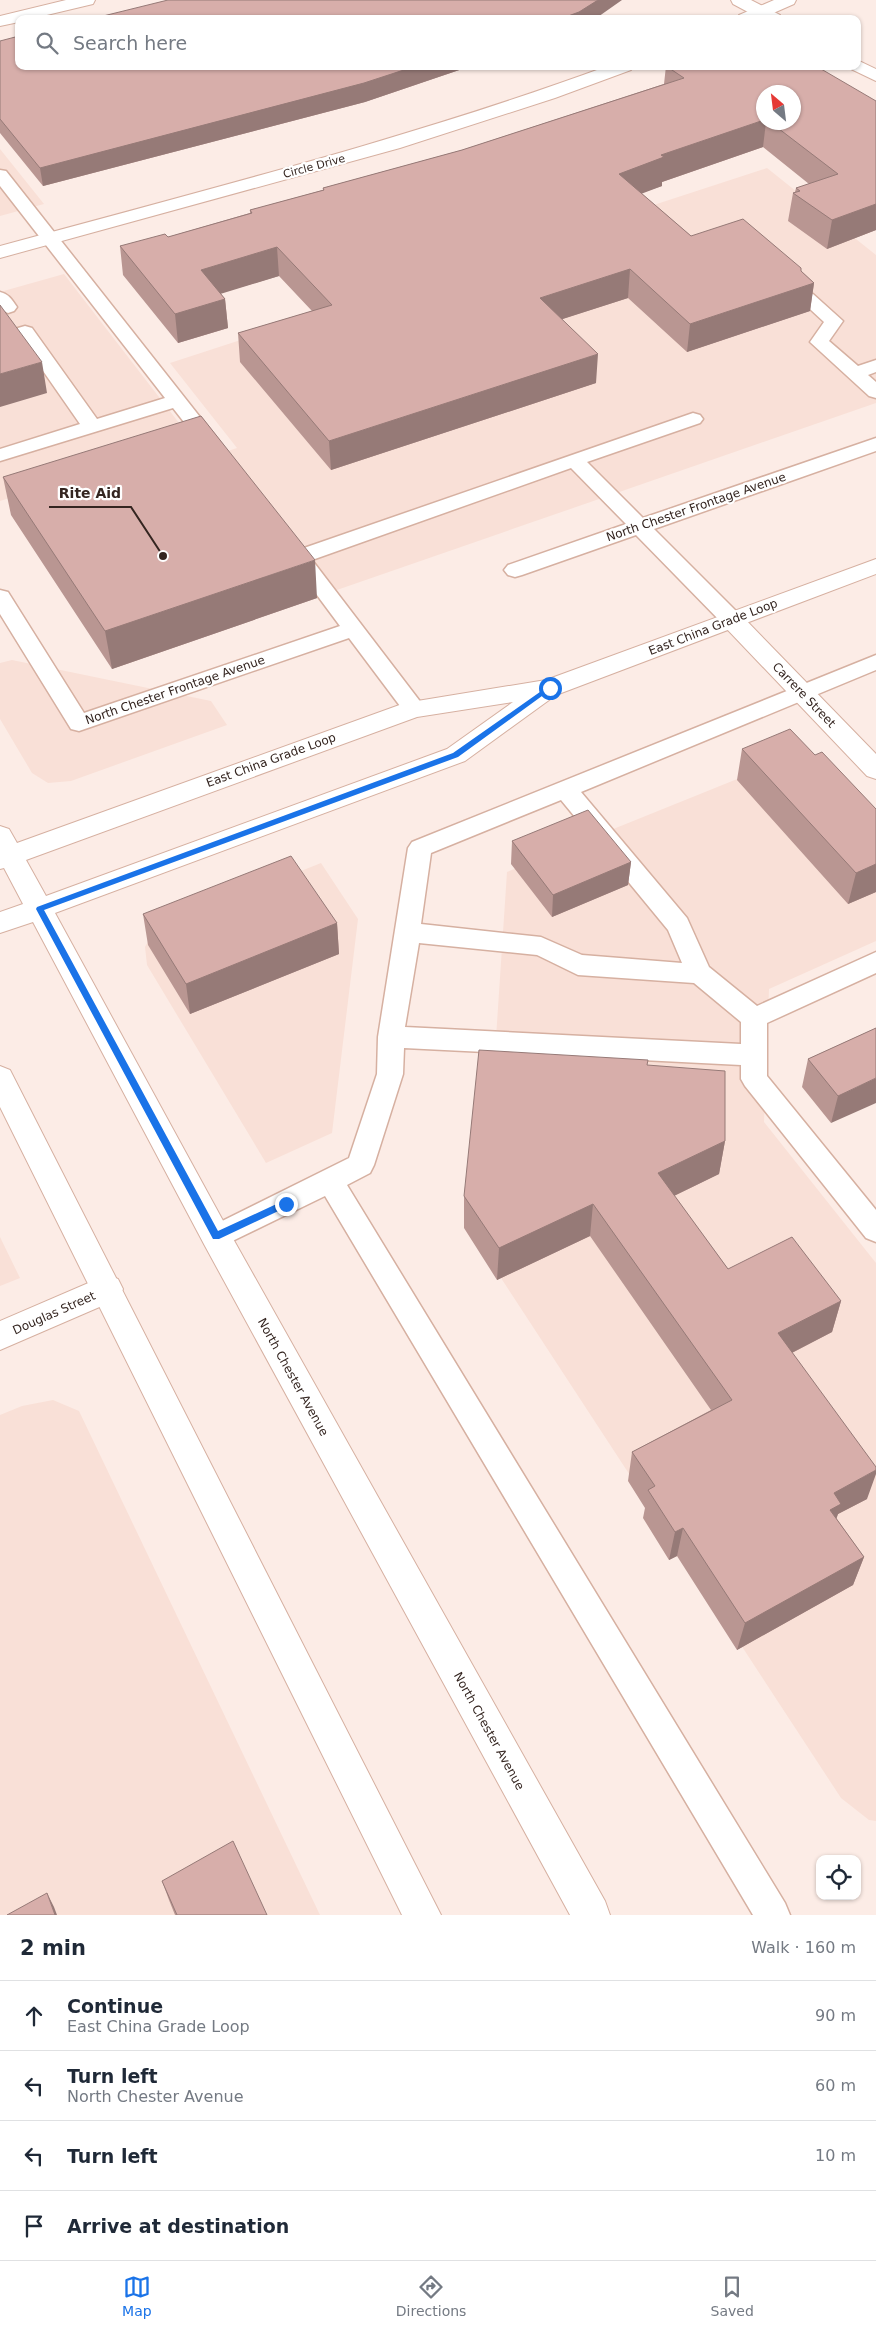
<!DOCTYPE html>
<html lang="en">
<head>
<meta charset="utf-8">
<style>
	body { margin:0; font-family:"DejaVu Sans",sans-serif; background:#f6f6f7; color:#1f2937 }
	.controls { position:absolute; right:15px; bottom:15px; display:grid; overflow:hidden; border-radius:10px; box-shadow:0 1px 4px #0004 }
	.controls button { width:45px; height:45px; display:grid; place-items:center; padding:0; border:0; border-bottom:1px solid #e0e1e3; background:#fff; color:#1f2937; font:25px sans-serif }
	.compass { position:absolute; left:756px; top:85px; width:45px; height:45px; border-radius:50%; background:#fff; box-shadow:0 1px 4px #0004; rotate:332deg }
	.stop { position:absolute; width:15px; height:15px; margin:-11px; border:4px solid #1a73e8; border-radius:50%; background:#fff }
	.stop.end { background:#1a73e8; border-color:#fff; box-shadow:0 1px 5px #0008 }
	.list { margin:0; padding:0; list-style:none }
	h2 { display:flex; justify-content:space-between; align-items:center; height:65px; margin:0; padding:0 20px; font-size:21px }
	h2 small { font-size:16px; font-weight:400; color:#747a83 }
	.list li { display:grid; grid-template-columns:32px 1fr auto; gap:15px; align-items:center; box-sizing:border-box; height:70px; padding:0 20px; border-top:1px solid #e0e1e3 }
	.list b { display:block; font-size:19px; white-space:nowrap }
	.list p { margin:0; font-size:16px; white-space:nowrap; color:#747a83 }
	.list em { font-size:16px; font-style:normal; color:#747a83 }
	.icon { flex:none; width:28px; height:28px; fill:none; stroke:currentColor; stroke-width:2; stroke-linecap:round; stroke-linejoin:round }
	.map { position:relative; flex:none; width:876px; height:1915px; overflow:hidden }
	.search { position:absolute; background:#fff; box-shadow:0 1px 4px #0004; left:15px; right:15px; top:15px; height:55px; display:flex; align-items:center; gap:12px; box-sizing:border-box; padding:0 18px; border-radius:10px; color:#747a83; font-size:19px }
	.sheet { height:345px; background:#fff }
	nav { display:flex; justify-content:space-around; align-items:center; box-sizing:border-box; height:70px; border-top:1px solid #e0e1e3; background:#fff; font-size:14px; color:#747a83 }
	nav a { display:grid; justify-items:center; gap:2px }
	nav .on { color:#1a73e8 }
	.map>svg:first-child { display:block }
	.commercial { fill:#f9e0d7 }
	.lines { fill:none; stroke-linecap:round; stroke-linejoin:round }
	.service-casing { stroke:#d6b0a1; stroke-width:3 }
	.minor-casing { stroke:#d6b0a1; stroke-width:2 }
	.tertiary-casing { stroke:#d6b0a1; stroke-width:2 }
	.secondary-casing { stroke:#d6b0a1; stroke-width:2 }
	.service { fill:#fff; fill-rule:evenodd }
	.minor { fill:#fff; fill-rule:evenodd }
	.tertiary { fill:#fff; fill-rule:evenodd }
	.secondary { fill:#fff; fill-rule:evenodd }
	.wall { fill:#b99692; fill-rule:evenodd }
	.shaded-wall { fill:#967a77 }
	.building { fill:#d7aeaa; stroke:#967a77 }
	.route { fill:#1a73e8 }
	.labels { text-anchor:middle; stroke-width:4.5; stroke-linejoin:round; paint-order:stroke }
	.far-street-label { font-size:11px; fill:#342520; stroke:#fff }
	.street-label { font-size:12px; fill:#342520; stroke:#fff }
	.leader { fill:none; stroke:#342520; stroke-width:2 }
	.callout-dot { fill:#342520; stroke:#fff; stroke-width:2 }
	.callout-label { font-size:14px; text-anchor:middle; font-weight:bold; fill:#342520; stroke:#fff; stroke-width:4.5; stroke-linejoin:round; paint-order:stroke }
</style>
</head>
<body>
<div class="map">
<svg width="876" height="1915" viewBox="0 0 876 1915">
	<rect width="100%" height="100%" fill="#fcece6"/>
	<path class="commercial" d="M0,149L44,204L0,216Z
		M767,168L876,255V403L282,609L21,518L237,448L170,363Z
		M64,274L186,432L176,445L0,501V292Z
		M12,660L211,701L227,725L71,781L48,783L32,773L0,719V663Z
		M762,769L876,847V941L769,989L764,1122L876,1263V1821L869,1820L841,1798L482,1249L507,872Z
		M321,863L358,919L332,1133L266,1163L147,965L145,947L155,929Z
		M0,1237L20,1278L0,1286Z
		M53,1400L79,1411L320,1915H0V1415L22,1406Z"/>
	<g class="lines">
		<defs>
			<path id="service" d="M0,170L6,171L222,445L219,449L212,451L205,449L173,408L0,461V449L80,424L16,332L18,328L25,326L32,328L97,419L165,398L0,186Z
				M0,292C9,294 12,300 17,307L14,311L8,313L0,309Z
				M807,293L813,294L843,321L829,341L858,366L876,360V372L868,375L876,382V398L869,396L810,342L824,322L798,298L801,294Z
				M693,413L700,415L703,419L700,423L587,462L643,518L876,438V451L654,529L740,615L743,620L740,625L732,627L724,625L636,535L522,575L515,577L508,575L504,570L508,565L626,524L571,468L312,560L422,704L425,709L422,714L414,717L406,714L349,638L79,731L71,729L0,614V590L8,592L84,713L340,626L288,556L285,551L288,546L295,544L304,548Z
				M876,655V670L581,792L687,918L709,967L757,1006L876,952V973L767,1023V1076L876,1210V1242L866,1238L745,1086L741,1079V1065L404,1048L403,1074L374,1165L370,1173L347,1185L785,1903L790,1915H753L325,1196L216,1249L206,1245L202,1237L206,1229L349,1158L377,1074L378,1037L408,848L412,842ZM561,800L668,930L682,963L582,955L541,937L421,924L431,853ZM419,943L537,955L578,975L694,983L741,1022V1044L405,1027Z"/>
			<path id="minor" d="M66,0H95L93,4L30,19H19V22L0,26V16Z
				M731,0H751L780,15L782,19H761L733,4Z
				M857,60L876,69V81L851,69L849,66H857Z
				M732,612L740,614L876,754V779L867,776L724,626L720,620L724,614Z"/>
			<path id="tertiary" d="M774,0H796L794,4L760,19H737L739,15Z
				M608,66H634L631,70L555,98L400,148L0,258V246C204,190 409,139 608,66Z
				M107,1275L118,1279L123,1289L118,1299L0,1350V1321Z"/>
			<path id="secondary" d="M876,559V574L556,695L465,761L55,913L227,1228L605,1901L610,1915H570L205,1246L33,922L0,933V912L23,904L4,868L0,869V826L9,829L17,843L405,703L546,680ZM513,702L447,749L46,896L26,860L417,717Z
				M0,1066L10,1070L441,1915H402L0,1107Z"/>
		</defs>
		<use href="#service" class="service-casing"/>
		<use href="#minor" class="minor-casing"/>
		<use href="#tertiary" class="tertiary-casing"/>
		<use href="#secondary" class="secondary-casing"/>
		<use href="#service" class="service"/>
		<use href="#minor" class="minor"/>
		<use href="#tertiary" class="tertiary"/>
		<use href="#secondary" class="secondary"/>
	</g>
	<path class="wall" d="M0,41L19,66H471L365,102L43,186L0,133Z
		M666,66L876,101V230L827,249L788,221L793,193L795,192L796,188L809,184L763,147L662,182V186L641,193L691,236L801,271L814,283L810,311L687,352L628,298L562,319L596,383L331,470L240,362L238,333L312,311L279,276L220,293L225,299L228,328L178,343L123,275L120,246L168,237L250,213V210L323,190V188L462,150L664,84ZM764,92L794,122H764Z
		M3,477L317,598L112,669L11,515Z
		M742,749L876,809V892L848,904L737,780Z
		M512,841L631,862L628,885L552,917L511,864Z
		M143,914L337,923L339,954L190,1014L148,945Z
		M876,1028L831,1123L802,1087L808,1059Z
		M647,1065L725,1141L719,1174L674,1196L728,1269L841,1301L832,1332L792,1353L867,1499L838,1514L836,1518L864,1557L853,1585L737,1650L677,1556L669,1560L643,1518L645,1508L628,1481L632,1452L711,1410L590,1236L497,1280L464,1228V1196Z
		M162,1881L267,1915H175L169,1900Z"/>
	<path class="shaded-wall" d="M598,0H622L595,19H560Z
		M416,66H471L365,102L43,186L40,168Z
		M764,120V122H766L763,147L662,182V186L617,203L619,174L661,155Z
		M876,204V230L827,249L832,220Z
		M277,247L279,276L204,299L201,270Z
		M630,269L628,298L538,327L540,298Z
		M814,283L810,311L687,352L690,324Z
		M225,299L228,328L178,343L175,314Z
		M598,354L596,383L331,470L329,441Z
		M42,362L47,393L0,407V374Z
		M315,560L317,598L112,669L105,631Z
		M631,862L628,885L552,917L553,895Z
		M876,864V892L848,904L856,873Z
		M337,923L339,954L190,1014L186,984Z
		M876,1078V1103L831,1123L838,1096Z
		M725,1141L719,1174L653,1206L658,1173Z
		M593,1204L590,1236L497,1280L499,1248Z
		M841,1301L832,1332L770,1364L778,1333Z
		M876,1470V1474L867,1499L838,1514L832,1532L824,1521L834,1493Z
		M683,1528L677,1556L669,1560L675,1532Z
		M864,1557L853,1585L737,1650L745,1623Z
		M47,1893L54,1907L57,1915H55Z"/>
	<path class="building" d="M168,0H598L579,12L560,19H91Z
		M19,36V66H416L364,83L40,168L0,119V41Z
		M666,66H816L876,101V204L832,220L793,193L800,191L796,188L838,174L770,122H794V92H764V120L661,155L664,157L619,174L691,236L743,219L801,268V271L814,283L690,324L630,269L540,298L598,354L329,441L238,333L332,305L277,247L201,270L225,299L175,314L120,246L165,234L168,237L252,213L250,210L324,190L323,188L462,150L684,78Z
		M0,305L42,362L0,374Z
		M201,416L315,560L105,631L3,477Z
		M790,729L815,755L822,752L876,809V864L856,873L742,749Z
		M588,810L631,862L553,895L512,841Z
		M291,856L337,923L186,984L143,914Z
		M876,1028V1078L838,1096L808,1059Z
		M479,1050L648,1060L647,1065L725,1071V1141L658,1173L728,1269L792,1237L841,1301L778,1333L876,1467V1470L834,1493L841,1504L830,1510L864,1557L745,1623L683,1528L675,1532L648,1490L655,1486L632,1452L732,1400L593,1204L499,1248L464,1196Z
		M233,1841L267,1915H177L162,1881Z
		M47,1893L55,1915H7Z"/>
	<path class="route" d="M547,687L553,688L458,757L44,910L218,1231L283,1201L286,1200L291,1204L289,1206L219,1239H213L36,909L37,907L453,753Z"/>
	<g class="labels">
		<g class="far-street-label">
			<text transform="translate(314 166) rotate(-15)" y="4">Circle Drive</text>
		</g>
		<g class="street-label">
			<text transform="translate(696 507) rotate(-19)" y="4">North Chester Frontage Avenue</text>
			<text transform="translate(713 627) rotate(-21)" y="4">East China Grade Loop</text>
			<text transform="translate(175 690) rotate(-19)" y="4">North Chester Frontage Avenue</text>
			<text transform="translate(804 695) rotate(46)" y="4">Carrere Street</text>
			<text transform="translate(271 760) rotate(-20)" y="4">East China Grade Loop</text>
			<text transform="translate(54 1313) rotate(-24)" y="4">Douglas Street</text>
			<text transform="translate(293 1377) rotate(61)" y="4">North Chester Avenue</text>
			<text transform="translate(489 1731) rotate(61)" y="4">North Chester Avenue</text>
		</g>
	</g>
	<path class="leader" d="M163 556L131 507H49"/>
	<circle class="callout-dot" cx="163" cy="556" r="5"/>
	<g class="callout-label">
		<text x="90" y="498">Rite Aid</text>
	</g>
</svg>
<div class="controls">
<button><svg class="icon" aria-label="locate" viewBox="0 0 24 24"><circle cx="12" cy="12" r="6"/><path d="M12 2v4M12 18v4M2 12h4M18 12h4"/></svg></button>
</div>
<svg class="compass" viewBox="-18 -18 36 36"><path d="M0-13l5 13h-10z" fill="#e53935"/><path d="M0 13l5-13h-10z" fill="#747a83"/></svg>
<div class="stop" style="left:550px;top:688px"></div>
<div class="stop end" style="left:286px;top:1204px"></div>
<div class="search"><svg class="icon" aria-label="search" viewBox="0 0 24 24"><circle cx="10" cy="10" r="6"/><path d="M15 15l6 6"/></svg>Search here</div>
</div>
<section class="sheet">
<h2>2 min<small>Walk · 160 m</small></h2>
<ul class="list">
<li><svg class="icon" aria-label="ahead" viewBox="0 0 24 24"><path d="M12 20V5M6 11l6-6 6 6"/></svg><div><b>Continue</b><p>East China Grade Loop</p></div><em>90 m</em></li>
<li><svg class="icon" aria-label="left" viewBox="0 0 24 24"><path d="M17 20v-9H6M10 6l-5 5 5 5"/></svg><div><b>Turn left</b><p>North Chester Avenue</p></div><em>60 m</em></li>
<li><svg class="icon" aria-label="left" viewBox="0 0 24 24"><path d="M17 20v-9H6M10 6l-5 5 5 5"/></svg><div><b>Turn left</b></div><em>10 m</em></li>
<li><svg class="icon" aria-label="arrive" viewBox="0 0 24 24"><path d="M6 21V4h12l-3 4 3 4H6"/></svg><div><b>Arrive at destination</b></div></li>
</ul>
</section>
<nav>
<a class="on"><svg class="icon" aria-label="map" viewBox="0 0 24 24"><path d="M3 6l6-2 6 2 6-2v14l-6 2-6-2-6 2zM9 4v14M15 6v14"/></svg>Map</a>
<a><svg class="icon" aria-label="directions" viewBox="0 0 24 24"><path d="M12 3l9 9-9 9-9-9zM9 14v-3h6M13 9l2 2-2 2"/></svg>Directions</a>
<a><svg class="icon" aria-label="saved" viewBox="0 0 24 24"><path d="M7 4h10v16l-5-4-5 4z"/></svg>Saved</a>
</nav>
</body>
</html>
